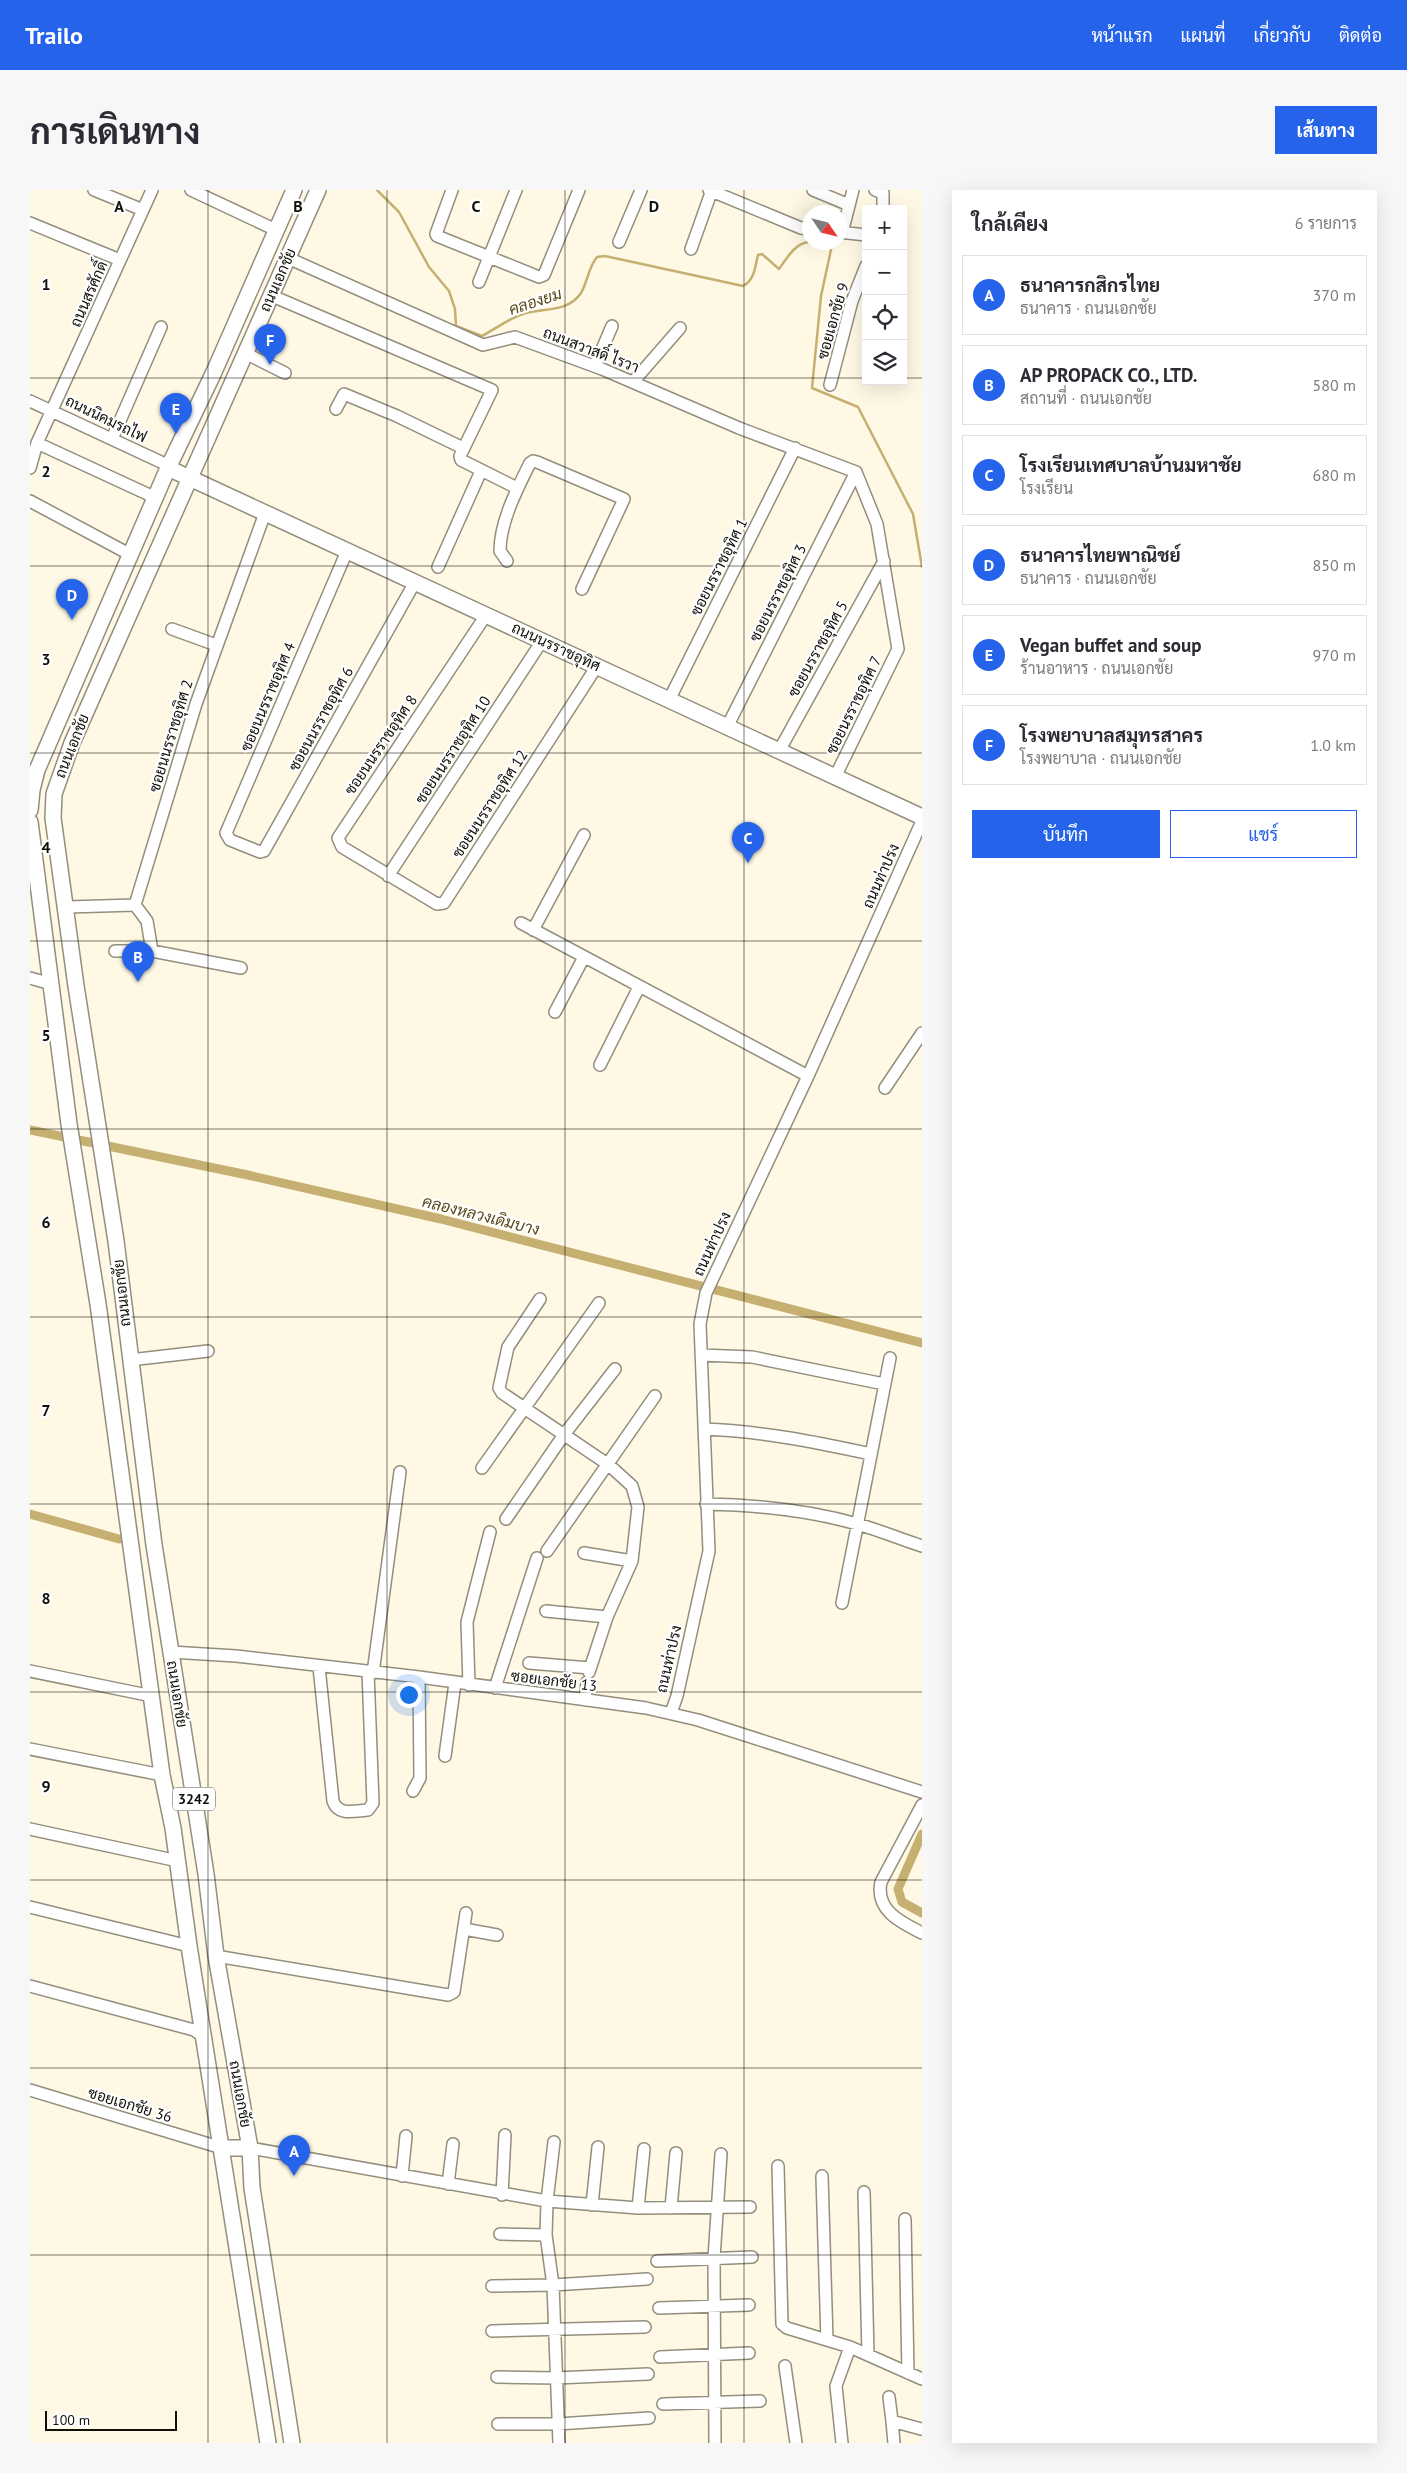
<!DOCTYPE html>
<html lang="th">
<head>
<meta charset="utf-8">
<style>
	body { margin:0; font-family:"PT Sans",Sarabun,sans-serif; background:#f7f7f7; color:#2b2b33 }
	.controls { position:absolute; right:15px; top:15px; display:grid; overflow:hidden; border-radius:0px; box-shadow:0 5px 20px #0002 }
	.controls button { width:45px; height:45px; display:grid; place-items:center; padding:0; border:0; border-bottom:1px solid #e1e1e2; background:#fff; color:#2b2b33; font:25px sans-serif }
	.compass { position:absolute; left:772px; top:15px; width:45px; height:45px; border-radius:50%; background:#fff; box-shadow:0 5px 20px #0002; rotate:125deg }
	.scale { position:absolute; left:15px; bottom:12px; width:132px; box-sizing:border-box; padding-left:5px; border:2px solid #110f09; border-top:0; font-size:14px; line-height:18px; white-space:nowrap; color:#110f09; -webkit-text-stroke:4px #fff; paint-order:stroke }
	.you { position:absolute; left:378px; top:1504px; width:18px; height:18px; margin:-12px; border:4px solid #fff; border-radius:50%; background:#1a73e8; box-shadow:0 0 0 8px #1a73e833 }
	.badge { display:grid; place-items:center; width:32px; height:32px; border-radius:50%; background:#2563eb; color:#fff; font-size:16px; font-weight:700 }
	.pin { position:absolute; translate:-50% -41px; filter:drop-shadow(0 1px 2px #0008) }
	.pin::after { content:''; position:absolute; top:26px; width:18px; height:15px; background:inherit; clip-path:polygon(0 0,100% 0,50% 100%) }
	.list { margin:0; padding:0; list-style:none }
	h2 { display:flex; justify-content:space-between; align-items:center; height:65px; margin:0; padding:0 20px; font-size:21px }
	h2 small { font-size:16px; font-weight:400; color:#7c7c81 }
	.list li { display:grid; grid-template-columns:32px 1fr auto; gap:15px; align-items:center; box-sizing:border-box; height:80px; margin:0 10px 10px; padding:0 10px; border:1px solid #e1e1e2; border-radius:0px }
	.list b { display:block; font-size:19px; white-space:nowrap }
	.list p { margin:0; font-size:16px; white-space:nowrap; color:#7c7c81 }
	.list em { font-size:16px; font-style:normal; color:#7c7c81 }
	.actions { display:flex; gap:10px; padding:15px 20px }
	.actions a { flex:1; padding:11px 0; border:1px solid #2563eb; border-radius:0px; text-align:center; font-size:18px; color:#2563eb }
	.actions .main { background:#2563eb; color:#fff }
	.icon { flex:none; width:28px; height:28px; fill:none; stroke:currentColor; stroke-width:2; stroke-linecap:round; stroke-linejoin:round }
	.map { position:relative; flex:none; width:892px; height:2253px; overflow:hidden; border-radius:0px }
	header { display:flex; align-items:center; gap:30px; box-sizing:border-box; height:70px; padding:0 25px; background:#2563eb; color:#fff }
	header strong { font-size:24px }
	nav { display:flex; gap:28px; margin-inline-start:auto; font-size:18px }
	.intro { display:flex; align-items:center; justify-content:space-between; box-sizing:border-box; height:120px; padding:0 30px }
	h1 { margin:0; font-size:35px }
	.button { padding:12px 22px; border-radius:0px; background:#2563eb; color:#fff; font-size:18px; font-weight:700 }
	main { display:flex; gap:30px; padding:0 30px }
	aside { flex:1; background:#fff; border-radius:0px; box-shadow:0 5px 20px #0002 }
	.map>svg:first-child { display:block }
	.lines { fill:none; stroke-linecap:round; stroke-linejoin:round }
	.stream { stroke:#c5b072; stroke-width:2.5 }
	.canal { stroke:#c5b072; stroke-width:9 }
	.minor-casing { stroke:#938e7d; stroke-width:14 }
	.major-casing { stroke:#938e7d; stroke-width:18 }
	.minor { stroke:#fff; stroke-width:11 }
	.major { stroke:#fff; stroke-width:15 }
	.grid { fill:none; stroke:#110f09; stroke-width:1; stroke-opacity:0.55 }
	.labels { text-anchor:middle; stroke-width:4.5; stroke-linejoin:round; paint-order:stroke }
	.shield { fill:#fff; stroke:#585753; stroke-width:1 }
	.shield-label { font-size:14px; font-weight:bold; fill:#110f09 }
	.street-label { font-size:15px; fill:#110f09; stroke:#fff }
	.water-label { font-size:16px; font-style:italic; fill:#594a19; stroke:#fff }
	.grid-label { font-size:16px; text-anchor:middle; font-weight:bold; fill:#110f09; stroke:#fff; stroke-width:4.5; stroke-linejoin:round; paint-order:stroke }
</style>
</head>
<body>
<header>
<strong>Trailo</strong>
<nav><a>หน้าแรก</a><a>แผนที่</a><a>เกี่ยวกับ</a><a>ติดต่อ</a></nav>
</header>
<div class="intro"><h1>การเดินทาง</h1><a class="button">เส้นทาง</a></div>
<main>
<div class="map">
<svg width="892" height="2253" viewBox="0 0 892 2253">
	<rect width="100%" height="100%" fill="#fef8e5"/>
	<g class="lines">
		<path class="stream" d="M347,0L369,22L399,77L419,101L425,119L426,136L452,146C465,139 477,130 490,125C510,117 537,124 551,103C558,91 558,78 567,67L575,66L713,96C725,90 725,76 728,65L732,64L749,79C757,68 765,53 779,52
			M785,52L802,55L791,106L782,198L828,217L883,324L892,377"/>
		<path class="canal" d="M0,940L213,984L411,1029L892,1153
			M0,1324L89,1349
			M892,1644L868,1699L872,1712L892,1723"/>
		<defs>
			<path id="minor" d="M64,0L113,20
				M161,0L246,40
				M422,0L406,44L407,46L509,87L514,85L549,0
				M679,0L771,38L779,39
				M783,0L819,15
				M845,0L853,3V19
				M0,33L90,70
				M809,42L836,45
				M812,43L823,0
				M589,52L611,0
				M661,59L682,0
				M258,68L453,155L485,147L572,179L709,238L826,282
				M449,92L486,0
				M240,105L462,200L430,266L431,270L487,298
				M215,163L255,183
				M565,176L582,136
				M603,192L650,138
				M800,195L822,111L836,76
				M0,211L133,273L138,278
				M306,219L314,204L367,226L433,258
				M82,249L131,137
				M7,253L126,308
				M0,278L7,253L122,0
				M0,311L101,365
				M317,361L196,643L200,650L230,662L234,661L385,392
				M477,371L470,361C470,332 487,299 500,273L503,271L507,272L594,309L552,399
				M408,377L451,281
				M456,425L308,648L312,657L407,714L414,713L567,476
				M142,439L186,455
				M639,510L765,258
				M697,537L826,282
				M749,561L854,371
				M805,587L868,459L847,334L826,282
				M358,686L512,451
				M105,715L117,731L122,761
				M37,717L105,715L166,514L235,323
				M491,733L778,886
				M503,740L554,645
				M85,761H122L211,778
				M0,788L21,794
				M525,822L554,767
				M570,875L609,797
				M855,898L892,843
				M510,1109L478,1157L469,1198L472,1203L579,1275L602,1296L608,1317L602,1371
				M671,1165L722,1167L854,1194
				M100,1170L178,1161
				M674,1239C731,1241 785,1252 841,1264
				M452,1278L569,1113
				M676,1314C727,1315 778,1320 827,1334C849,1340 870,1349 892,1356
				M476,1329L533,1246L585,1179
				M517,1361L625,1206
				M554,1363L602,1371L577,1427L559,1482
				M812,1413L860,1168
				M516,1421L577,1427
				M141,1462L206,1466L389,1487L616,1518L668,1530L892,1602
				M499,1473L560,1478
				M289,1477L303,1611C308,1626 324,1621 338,1620L343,1613L338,1482
				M0,1481L122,1506
				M343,1483L370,1282
				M439,1495L437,1432L460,1342
				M465,1498L507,1368
				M555,1510L557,1492
				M641,1523L647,1506L679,1361L670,1134L676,1103L778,886L892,631
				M0,1559L132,1585
				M415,1566L425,1493
				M383,1601L390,1588L389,1487
				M892,1615L851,1692C845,1720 870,1732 892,1743
				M0,1639L148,1671
				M0,1717L159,1756
				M434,1739L467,1745
				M186,1766L418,1805L424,1802L436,1723
				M0,1796L164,1840L174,1847
				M0,1900L192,1958
				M524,1952L517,2011L516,2045L523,2095L529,2253
				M220,1958L517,2011L608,2018L720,2017
				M748,1976L752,2134L757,2138L820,2157L892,2189
				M372,1986L376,1946
				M792,1986L797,2150
				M418,1994L423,1954
				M834,2002L838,2164
				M472,2005L475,1945
				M562,2015L568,1957
				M608,2018L614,1959
				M641,2018L646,1963
				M875,2029L878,2183
				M470,2044L516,2045
				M627,2071L722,2067
				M462,2096L523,2095L617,2089
				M629,2118L719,2115
				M462,2141L615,2137
				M630,2167L719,2163
				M755,2176L766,2253
				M467,2187L526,2188L618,2184
				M859,2207L862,2231
				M633,2214L730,2211
				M468,2234H528L619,2228
				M685,2253L684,2068L691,1964
				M812,2253L806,2196L820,2157
				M864,2253L862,2231L891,2239"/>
			<path id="major" d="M138,278L892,627
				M0,620L2,600L7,580L138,278L184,182L264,0
				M0,632L39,934L68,1114L132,1585L143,1638L159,1756L238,2253
				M192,1958H220
				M262,2253L222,1998L220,1958L186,1766L176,1684L124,1355L86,1051L46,796L23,628L24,604L42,553L288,0"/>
		</defs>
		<use href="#minor" class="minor-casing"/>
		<use href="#major" class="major-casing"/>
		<use href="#minor" class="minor"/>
		<use href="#major" class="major"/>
	</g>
	<path class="grid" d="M178,0V2253M357,0V2253M535,0V2253M714,0V2253M0,188H836M873,188H892M0,376H892M0,563H892M0,751H892M0,939H892M0,1127H892M0,1314H892M0,1502H892M0,1690H892M0,1878H892M0,2065H892"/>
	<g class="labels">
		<rect class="shield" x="143" y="1597.5" width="42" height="23" rx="4"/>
		<g class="shield-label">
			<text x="164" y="1614">3242</text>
		</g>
		<g class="street-label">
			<text transform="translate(248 90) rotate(-66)" y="5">ถนนเอกชัย</text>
			<text transform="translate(59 104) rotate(-66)" y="5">ถนนสรศักดิ์</text>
			<text transform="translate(803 131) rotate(-74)" y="5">ซอยเอกชัย 9</text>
			<text transform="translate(561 160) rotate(21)" y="5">ถนนสวาสดิ์ ไรวา</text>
			<text transform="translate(76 229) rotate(26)" y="5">ถนนนิคมรถไฟ</text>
			<text transform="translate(689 377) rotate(-63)" y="5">ซอยนรราชอุทิศ 1</text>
			<text transform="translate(748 403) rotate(-63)" y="5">ซอยนรราชอุทิศ 3</text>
			<text transform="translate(526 457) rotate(25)" y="5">ถนนนรราชอุทิศ</text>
			<text transform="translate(788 459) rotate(-61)" y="5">ซอยนรราชอุทิศ 5</text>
			<text transform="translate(238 507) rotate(-67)" y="5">ซอยนนรราชอุทิศ 4</text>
			<text transform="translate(824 515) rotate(-64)" y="5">ซอยนรราชอุทิศ 7</text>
			<text transform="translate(291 529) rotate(-61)" y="5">ซอยนนรราชอุทิศ 6</text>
			<text transform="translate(141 546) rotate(-73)" y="5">ซอยนนรราชอุทิศ 2</text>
			<text transform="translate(351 555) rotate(-56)" y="5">ซอยนนรราชอุทิศ 8</text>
			<text transform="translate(42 556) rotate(-68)" y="5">ถนนเอกชัย</text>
			<text transform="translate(423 560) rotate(-57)" y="5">ซอยนนรราชอุทิศ 10</text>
			<text transform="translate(460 614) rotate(-57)" y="5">ซอยนนรราชอุทิศ 12</text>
			<text transform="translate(851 686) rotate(-66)" y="5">ถนนท่าปรง</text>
			<text transform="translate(682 1054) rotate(-65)" y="5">ถนนท่าปรง</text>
			<text transform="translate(92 1103) rotate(-96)" y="5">ถนนเอกชัย</text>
			<text transform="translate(639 1469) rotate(-77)" y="5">ถนนท่าปรง</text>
			<text transform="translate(524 1491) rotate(7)" y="5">ซอยเอกชัย 13</text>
			<text transform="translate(147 1504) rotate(81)" y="5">ถนนเอกชัย</text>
			<text transform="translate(210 1904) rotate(80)" y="5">ถนนเอกชัย</text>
			<text transform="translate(100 1915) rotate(17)" y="5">ซอยเอกชัย 36</text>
		</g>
		<g class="water-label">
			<text transform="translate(505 111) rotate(-18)" y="6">คลองยม</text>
			<text transform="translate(451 1025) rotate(14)" y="6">คลองหลวงเดิมบาง</text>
		</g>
	</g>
	<g class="grid-label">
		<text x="89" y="22">A</text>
		<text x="268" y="22">B</text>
		<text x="446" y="22">C</text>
		<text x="624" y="22">D</text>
		<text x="16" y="100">1</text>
		<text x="16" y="287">2</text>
		<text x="16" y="475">3</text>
		<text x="16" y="663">4</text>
		<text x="16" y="851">5</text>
		<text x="16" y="1038">6</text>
		<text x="16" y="1226">7</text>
		<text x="16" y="1414">8</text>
		<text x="16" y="1602">9</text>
	</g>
</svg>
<div class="controls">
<button>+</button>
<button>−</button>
<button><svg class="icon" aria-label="locate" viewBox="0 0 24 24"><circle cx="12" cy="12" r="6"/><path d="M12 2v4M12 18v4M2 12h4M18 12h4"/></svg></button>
<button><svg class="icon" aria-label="layers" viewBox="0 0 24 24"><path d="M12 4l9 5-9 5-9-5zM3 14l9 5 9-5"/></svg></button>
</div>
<svg class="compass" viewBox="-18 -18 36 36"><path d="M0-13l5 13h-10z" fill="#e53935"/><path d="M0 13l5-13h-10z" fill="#7c7c81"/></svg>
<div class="scale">100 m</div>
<div class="you"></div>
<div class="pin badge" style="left:264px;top:1986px">A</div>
<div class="pin badge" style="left:108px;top:792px">B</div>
<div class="pin badge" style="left:718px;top:673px">C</div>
<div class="pin badge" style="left:42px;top:430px">D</div>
<div class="pin badge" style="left:146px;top:244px">E</div>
<div class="pin badge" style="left:240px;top:175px">F</div>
</div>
<aside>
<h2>ใกล้เคียง<small>6 รายการ</small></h2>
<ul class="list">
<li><span class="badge">A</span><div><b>ธนาคารกสิกรไทย</b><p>ธนาคาร · ถนนเอกชัย</p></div><em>370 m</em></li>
<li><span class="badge">B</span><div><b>AP PROPACK CO., LTD.</b><p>สถานที่ · ถนนเอกชัย</p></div><em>580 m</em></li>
<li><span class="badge">C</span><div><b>โรงเรียนเทศบาลบ้านมหาชัย</b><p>โรงเรียน</p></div><em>680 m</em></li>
<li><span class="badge">D</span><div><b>ธนาคารไทยพาณิชย์</b><p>ธนาคาร · ถนนเอกชัย</p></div><em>850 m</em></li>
<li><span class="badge">E</span><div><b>Vegan buffet and soup</b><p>ร้านอาหาร · ถนนเอกชัย</p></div><em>970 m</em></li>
<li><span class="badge">F</span><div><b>โรงพยาบาลสมุทรสาคร</b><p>โรงพยาบาล · ถนนเอกชัย</p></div><em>1.0 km</em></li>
</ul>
<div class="actions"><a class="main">บันทึก</a><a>แชร์</a></div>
</aside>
</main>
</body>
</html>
